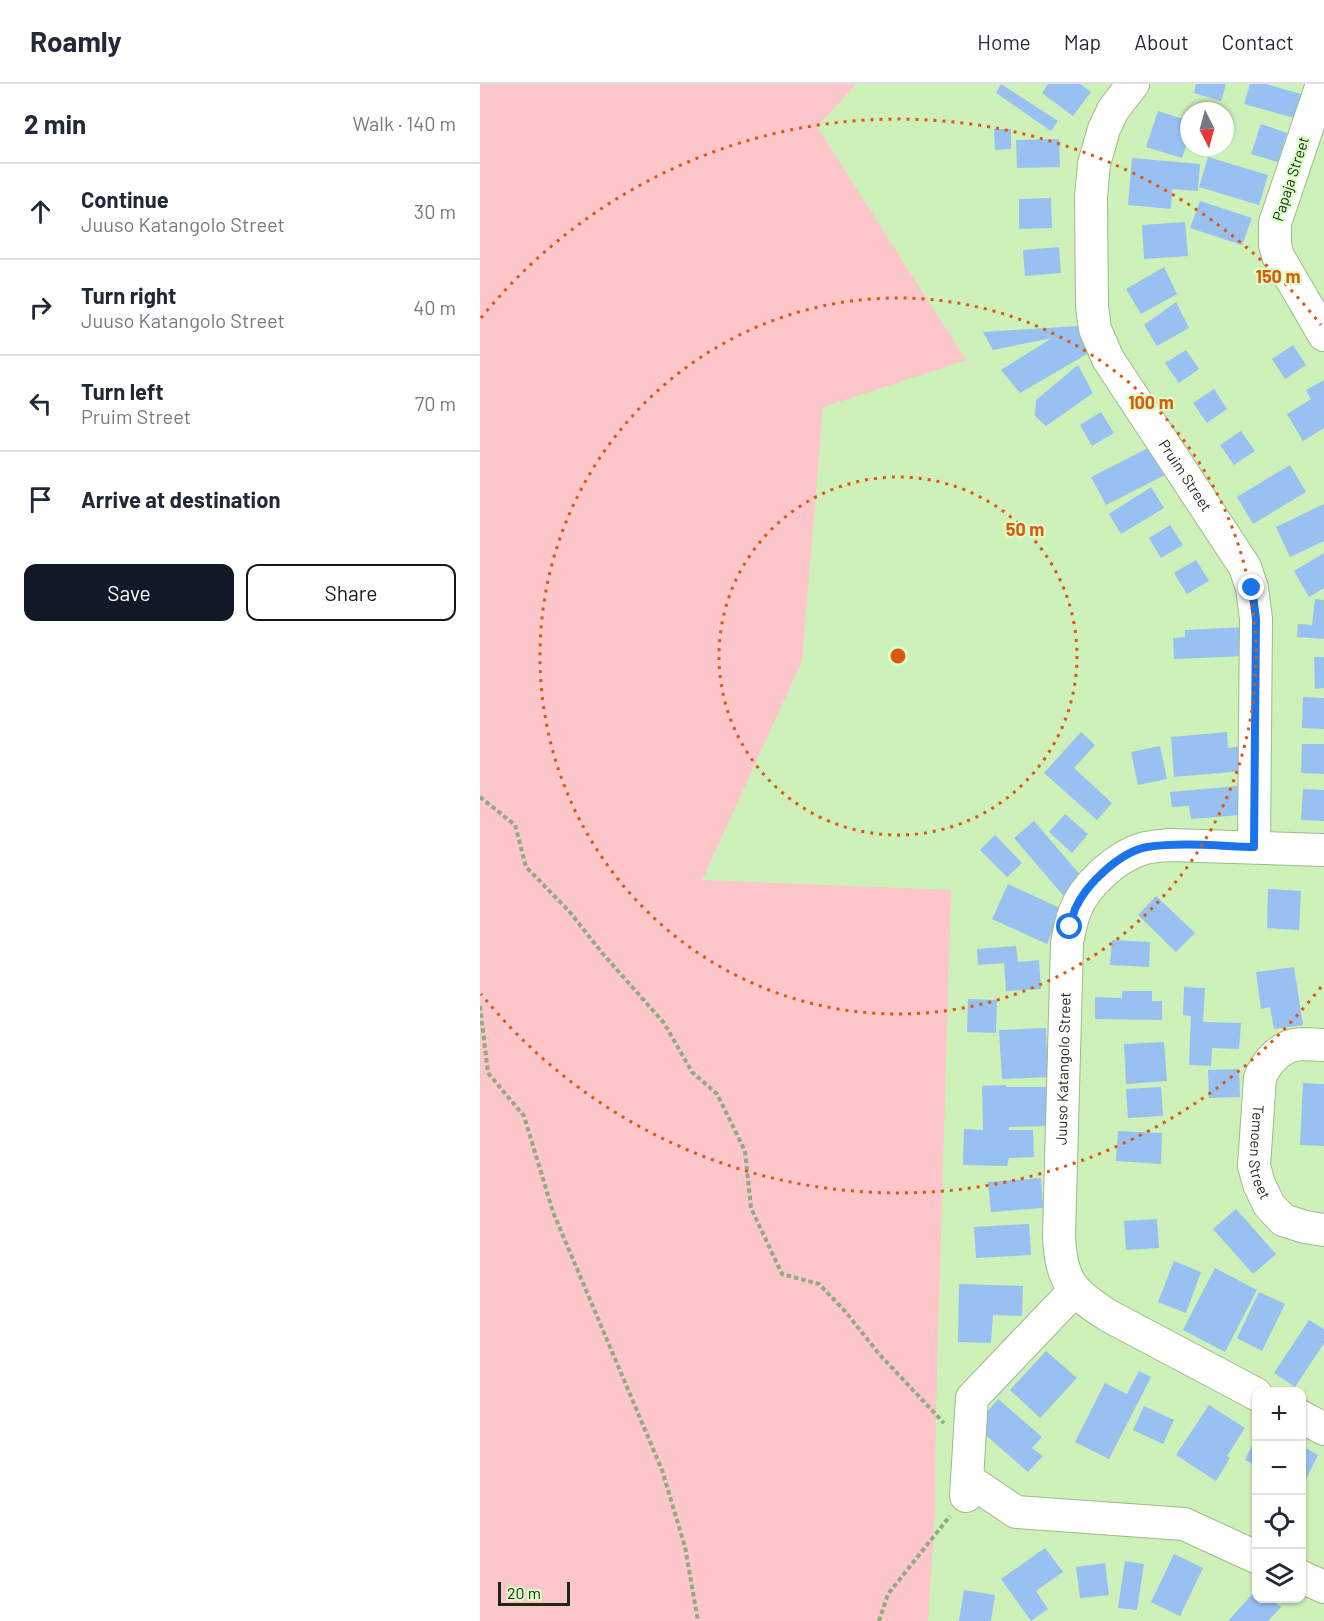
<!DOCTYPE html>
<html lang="en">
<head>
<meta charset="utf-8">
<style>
	body { margin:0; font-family:Barlow,sans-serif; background:#f2f2f3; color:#1f2937 }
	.controls { position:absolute; right:18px; bottom:18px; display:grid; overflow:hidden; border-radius:12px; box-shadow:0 2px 4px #0004 }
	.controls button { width:54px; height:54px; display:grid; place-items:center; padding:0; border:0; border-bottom:2px solid #e0e1e3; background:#fff; color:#1f2937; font:30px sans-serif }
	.compass { position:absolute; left:700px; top:18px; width:54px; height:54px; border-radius:50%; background:#fff; box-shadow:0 2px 4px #0004; rotate:174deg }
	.scale { position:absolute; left:18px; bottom:15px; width:72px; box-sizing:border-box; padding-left:6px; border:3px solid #1b2813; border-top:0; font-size:16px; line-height:21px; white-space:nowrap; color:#1b2813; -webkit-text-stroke:4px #dbfec6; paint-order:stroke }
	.stop { position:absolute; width:18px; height:18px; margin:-14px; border:4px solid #1a73e8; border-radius:50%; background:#fff }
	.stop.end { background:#1a73e8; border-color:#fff; box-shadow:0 2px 6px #0008 }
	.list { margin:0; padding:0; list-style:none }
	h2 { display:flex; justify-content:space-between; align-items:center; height:78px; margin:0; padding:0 24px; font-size:26px }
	h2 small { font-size:20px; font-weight:400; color:#747a83 }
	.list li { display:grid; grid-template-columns:39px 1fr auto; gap:18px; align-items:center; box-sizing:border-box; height:96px; padding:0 24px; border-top:2px solid #e0e1e3 }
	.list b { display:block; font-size:22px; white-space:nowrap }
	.list p { margin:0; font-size:20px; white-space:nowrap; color:#747a83 }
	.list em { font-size:20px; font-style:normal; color:#747a83 }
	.actions { display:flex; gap:12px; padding:18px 24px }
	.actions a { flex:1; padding:14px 0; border:2px solid #111827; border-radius:12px; text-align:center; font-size:21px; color:#111827 }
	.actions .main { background:#111827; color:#fff }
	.icon { flex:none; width:33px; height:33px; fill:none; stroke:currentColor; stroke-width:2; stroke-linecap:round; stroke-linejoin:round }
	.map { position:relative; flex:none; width:844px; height:1537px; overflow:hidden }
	header { display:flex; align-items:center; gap:36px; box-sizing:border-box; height:84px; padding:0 30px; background:#fff; border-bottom:2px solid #e0e1e3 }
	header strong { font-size:28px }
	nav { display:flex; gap:33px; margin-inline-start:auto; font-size:21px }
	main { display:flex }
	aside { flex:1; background:#fff }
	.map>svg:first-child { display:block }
	.green { fill:#fdc6ca }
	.building { fill:#98c0f0 }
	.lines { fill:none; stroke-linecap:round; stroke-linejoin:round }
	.minor-casing { stroke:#9cbc87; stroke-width:34 }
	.path { stroke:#90ab80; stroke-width:4; stroke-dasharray:4.5 3; stroke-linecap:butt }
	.minor { stroke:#fff; stroke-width:32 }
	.route { stroke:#1a73e8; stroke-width:8 }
	.ring { fill:none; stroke:#de570c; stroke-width:3; stroke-dasharray:3 6 }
	.labels { text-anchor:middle; stroke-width:4.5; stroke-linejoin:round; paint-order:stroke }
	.street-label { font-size:15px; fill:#1b2813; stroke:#dbfec6 }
	.centre { fill:#de570c; stroke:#dbfec6; stroke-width:3 }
	.ring-label { font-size:18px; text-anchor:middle; font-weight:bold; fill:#de570c; stroke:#dbfec6; stroke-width:4.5; stroke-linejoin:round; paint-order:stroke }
</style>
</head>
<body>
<header>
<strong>Roamly</strong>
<nav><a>Home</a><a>Map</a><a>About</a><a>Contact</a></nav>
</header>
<main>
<aside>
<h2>2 min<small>Walk · 140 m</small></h2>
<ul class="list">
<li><svg class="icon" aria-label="ahead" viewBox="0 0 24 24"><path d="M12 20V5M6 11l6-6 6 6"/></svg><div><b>Continue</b><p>Juuso Katangolo Street</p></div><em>30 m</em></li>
<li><svg class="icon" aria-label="right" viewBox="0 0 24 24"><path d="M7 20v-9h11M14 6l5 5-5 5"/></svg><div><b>Turn right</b><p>Juuso Katangolo Street</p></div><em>40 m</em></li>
<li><svg class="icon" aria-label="left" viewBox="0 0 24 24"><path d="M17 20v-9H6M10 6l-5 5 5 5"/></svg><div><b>Turn left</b><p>Pruim Street</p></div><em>70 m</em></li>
<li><svg class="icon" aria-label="arrive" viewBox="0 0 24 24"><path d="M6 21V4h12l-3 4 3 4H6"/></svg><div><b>Arrive at destination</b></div></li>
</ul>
<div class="actions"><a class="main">Save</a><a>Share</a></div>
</aside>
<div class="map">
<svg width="844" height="1537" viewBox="0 0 844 1537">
	<rect width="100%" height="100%" fill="#cef0b9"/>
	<path class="green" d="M0,0H376L337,43L486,276L343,323L322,577L222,796L471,806L456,1322L455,1428L448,1537H0Z"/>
	<path class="building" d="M521,0L578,37L571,47L516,9Z
		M568,0H600L611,8L593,32L562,9Z
		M716,0H746L741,17L714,9Z
		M770,0H786L821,10L814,34L764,20Z
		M678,27L709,37V54L702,74L666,63Z
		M781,40L807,49L798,78L771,70Z
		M514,45H531V65L515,66Z
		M579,55L580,83L537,84L536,56Z
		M728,73L788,91L779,121L719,103Z
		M652,74L720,80L718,107L692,105L691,125L648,121Z
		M571,114L572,144L539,145V115Z
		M720,117L772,134L762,161L710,144Z
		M705,138L708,172L664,175L662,141Z
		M579,163L581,189L545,192L543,166Z
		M684,183L697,210L661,230L646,205Z
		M696,218L709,244L677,262L664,241Z
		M598,242L607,270L540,309L521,286L572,254L513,266L503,248Z
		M813,261L826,281L805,295L792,275Z
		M706,266L719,285L699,299L685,279Z
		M598,281L613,309L566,342L555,332L556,316Z
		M844,296V344L823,357L807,330L831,315L826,306Z
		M734,305L747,325L727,339L713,319Z
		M621,328L634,349L612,362L600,341Z
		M761,347L775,367L754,381L740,361Z
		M672,362L687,390L626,421L611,393Z
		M810,381L826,408L773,440L757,413Z
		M671,403L684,424L641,450L629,430Z
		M844,420V457L810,473L796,443Z
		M690,441L703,461L681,474L669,454Z
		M844,469V504L829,513L814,487Z
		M716,476L729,497L707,510L694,489Z
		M835,515L844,516V555L817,553L818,540L832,541Z
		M766,543L767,572L694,575L693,554L705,553V546Z
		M834,573H844V604L835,605Z
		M823,613L844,614V645L822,644Z
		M601,648L615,661L594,684L632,719L617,736L564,689Z
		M747,648L748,664L761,662L763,687L694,693L691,653Z
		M822,660H844V690L821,689Z
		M680,662L687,695L658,701L651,668Z
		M757,702L760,731L711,735L709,722L692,723L690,708Z
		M823,705L844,706V737L821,736Z
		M585,730L608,750L592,769L569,748Z
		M554,737L608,800L588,817L534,754Z
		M515,751L542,779L527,793L500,766Z
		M528,800L582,825L567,860L512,835Z
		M788,805L821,807L819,846L787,844Z
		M676,812L715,849L696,868L658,831Z
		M632,856L670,858L669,883L630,881Z
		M536,862L538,878L559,876L561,905L526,907L524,879L498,881L497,865Z
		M814,883L823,941L794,945L790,923L781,925L776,888Z
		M704,903L725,904L723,938L761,939L759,965L732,964L731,982L709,981L711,932L703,931Z
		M642,907H672V917H682V936L615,935V913L642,914Z
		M488,915L517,916L516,949L487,948Z
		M566,944L568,993L522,995L519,946Z
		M684,958L687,997L646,1000L644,960Z
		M759,985L760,1013L729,1014L728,986Z
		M823,999L844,1000V1062L820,1061Z
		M526,1001V1003H567V1042L529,1043V1046H553L554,1073L529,1074L527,1082L483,1081L484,1045L503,1046L502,1002Z
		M681,1003L683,1032L648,1034L646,1005Z
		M638,1047L682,1049L681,1080L636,1077Z
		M561,1094L563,1124L511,1128L508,1098Z
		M756,1125L796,1170L773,1190L733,1145Z
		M677,1135L679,1164L646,1166L644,1137Z
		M549,1140L551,1171L496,1174L494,1143Z
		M694,1177L721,1188L706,1229L678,1218Z
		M735,1184L777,1206L745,1268L703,1246Z
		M479,1200L543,1202L542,1232L513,1231L511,1259L478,1258Z
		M779,1208L805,1220L782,1267L757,1254Z
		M829,1236L844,1245V1259L815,1303L794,1289Z
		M566,1267L597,1294L560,1334L530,1306Z
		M659,1287L671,1293L629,1375L595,1358L625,1299L647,1310Z
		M518,1315L562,1353L552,1364L563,1372L548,1388L495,1342Z
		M729,1321L765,1344L747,1372L750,1374L736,1397L696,1371Z
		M664,1322L694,1336L683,1360L653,1346Z
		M776,1353V1382L765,1376Z
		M822,1362L838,1371L822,1403Z
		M565,1464L583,1488L556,1507L568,1525L551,1537L521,1495Z
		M694,1470L723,1484L700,1532L671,1518Z
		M645,1477L664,1480L657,1526L638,1524Z
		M625,1479L629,1511L600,1514L596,1483Z
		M484,1506L515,1511L511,1537H479Z
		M776,1506L777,1515H791L801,1523L788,1537H748Z"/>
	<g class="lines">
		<defs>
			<g id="minor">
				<path id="s1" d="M653,0L633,26L624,45L614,80L611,113L612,223L615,245L628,275L765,483L772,504L776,535L774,763"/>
				<path d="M842,0L795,139V161L798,172L844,251"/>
				<path id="s2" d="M844,961C835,961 823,959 814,961C798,965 786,979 780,994L774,1082L779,1100L789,1121L803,1136L825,1143L844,1146"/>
				<path id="s3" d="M776,1310L629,1232C591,1208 581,1197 579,1151L587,859C589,848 591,837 595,827C605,801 636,773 662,765C671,762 681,762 690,761L844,766"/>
				<path d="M822,1333L844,1345"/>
				<path d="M487,1395L536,1428L704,1440L776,1473"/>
				<path d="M486,1412L492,1314L594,1207"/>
				<path d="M822,1493L844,1503"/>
			</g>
		</defs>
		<use href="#minor" class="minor-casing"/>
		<path class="path" d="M0,713L35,741L46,783L89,827L123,870L184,939L212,988L237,1010L265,1067L271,1124L302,1190L339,1200L364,1226L400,1271L464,1339
			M0,922L8,989L44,1032L73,1128L182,1386L205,1463L218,1537
			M399,1537L408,1510L470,1432"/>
		<use href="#minor" class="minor"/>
	</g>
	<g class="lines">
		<path class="route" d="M590,843C592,837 593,831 595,825C606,800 640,768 667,763C701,758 739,762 774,763L776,535L772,504"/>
	</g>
	<g class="ring">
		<circle cx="418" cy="572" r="179"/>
		<circle cx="418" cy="572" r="358"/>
		<path d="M841 903A537 537 0 0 1 1 910M1 234A537 537 0 0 1 841 241"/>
	</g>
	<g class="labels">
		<g class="street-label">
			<text transform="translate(811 95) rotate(-72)" y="5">Papaja Street</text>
			<text dy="5" stroke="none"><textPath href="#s1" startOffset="428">Pruim Street</textPath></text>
			<text dy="5" stroke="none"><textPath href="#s3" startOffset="434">Juuso Katangolo Street</textPath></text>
			<text dy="5" stroke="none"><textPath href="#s2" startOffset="154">Temoen Street</textPath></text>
		</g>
	</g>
	<circle cx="418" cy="572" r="9" class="centre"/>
	<g class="ring-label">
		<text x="798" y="199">150 m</text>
		<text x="671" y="325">100 m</text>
		<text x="545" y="452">50 m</text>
	</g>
</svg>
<div class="controls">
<button>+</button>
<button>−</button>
<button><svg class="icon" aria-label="locate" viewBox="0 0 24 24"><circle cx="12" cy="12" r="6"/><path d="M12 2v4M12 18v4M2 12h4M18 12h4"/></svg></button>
<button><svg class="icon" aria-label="layers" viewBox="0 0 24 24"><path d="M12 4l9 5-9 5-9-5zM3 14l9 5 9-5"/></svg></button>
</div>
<svg class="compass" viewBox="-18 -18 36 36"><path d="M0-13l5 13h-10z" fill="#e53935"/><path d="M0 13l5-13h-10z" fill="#747a83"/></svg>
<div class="scale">20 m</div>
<div class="stop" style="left:590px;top:843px"></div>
<div class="stop end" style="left:772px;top:504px"></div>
</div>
</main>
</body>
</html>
